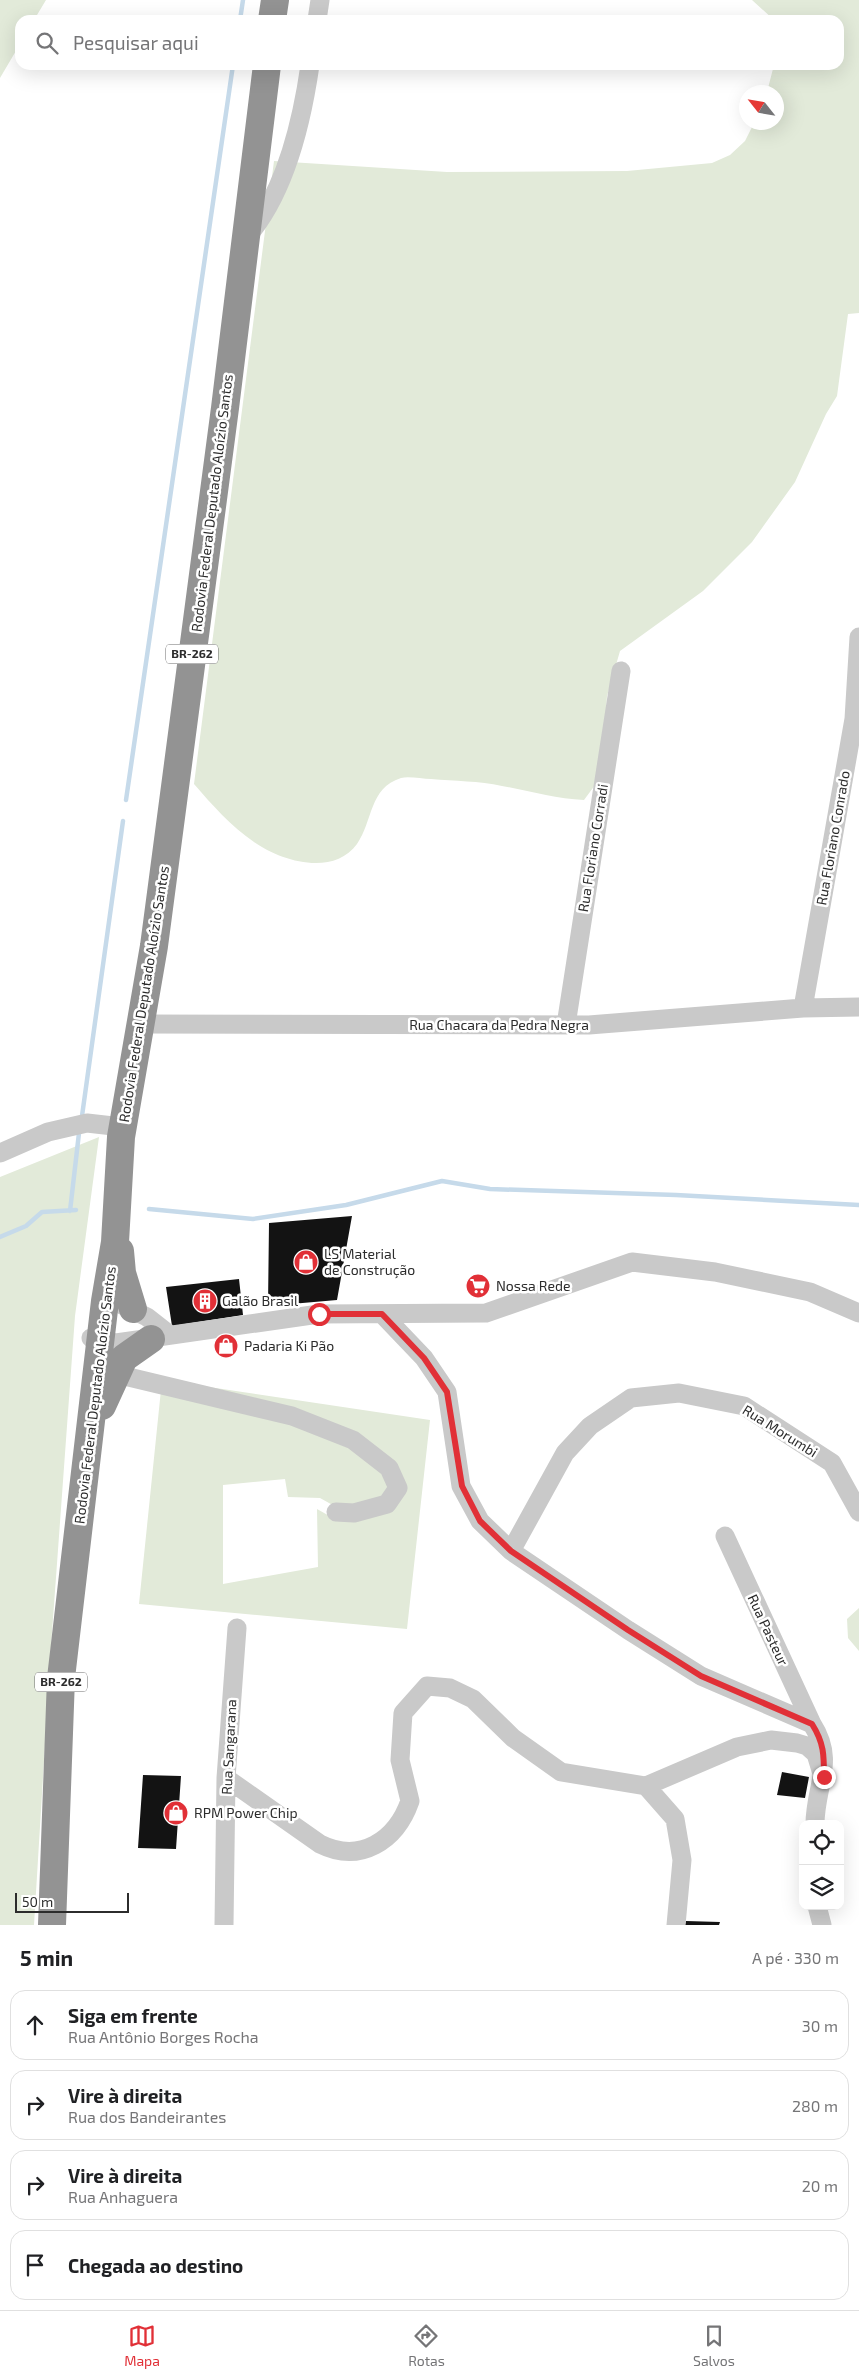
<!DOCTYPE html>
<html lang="pt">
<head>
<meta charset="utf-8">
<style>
	body { margin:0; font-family:"Exo 2",sans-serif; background:#f6f6f6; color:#202124 }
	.controls { position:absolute; right:15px; bottom:15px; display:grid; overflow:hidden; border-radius:10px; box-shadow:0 5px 20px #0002 }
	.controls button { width:45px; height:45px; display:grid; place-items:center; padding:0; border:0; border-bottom:1px solid #e0e0e0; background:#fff; color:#202124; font:25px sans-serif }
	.compass { position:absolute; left:739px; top:85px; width:45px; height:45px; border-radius:50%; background:#fff; box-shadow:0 5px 20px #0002; rotate:301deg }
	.scale { position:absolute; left:15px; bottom:12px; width:114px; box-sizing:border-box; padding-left:5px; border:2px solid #2c2c2c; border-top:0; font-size:14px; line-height:18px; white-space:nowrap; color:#2c2c2c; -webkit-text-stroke:4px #fff; paint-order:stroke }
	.stop { position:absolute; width:15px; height:15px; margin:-11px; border:4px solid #e13037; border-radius:50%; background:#fff }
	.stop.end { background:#e13037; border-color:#fff; box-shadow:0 1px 5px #0008 }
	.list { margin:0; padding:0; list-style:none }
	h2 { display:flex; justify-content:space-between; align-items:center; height:65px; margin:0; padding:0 20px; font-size:21px }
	h2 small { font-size:16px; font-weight:400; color:#757577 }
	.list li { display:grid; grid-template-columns:32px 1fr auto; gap:15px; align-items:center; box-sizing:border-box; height:70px; margin:0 10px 10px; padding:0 10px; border:1px solid #e0e0e0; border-radius:15px }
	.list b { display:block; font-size:19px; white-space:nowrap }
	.list p { margin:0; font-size:16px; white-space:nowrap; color:#757577 }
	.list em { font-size:16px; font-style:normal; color:#757577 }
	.icon { flex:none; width:28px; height:28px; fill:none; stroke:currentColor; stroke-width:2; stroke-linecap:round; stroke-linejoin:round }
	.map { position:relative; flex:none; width:859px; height:1925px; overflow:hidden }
	.search { position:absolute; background:#fff; box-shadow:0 5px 20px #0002; left:15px; right:15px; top:15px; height:55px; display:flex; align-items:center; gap:12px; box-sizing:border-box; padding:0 18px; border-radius:15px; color:#757577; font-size:19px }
	.sheet { height:385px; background:#fff }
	nav { display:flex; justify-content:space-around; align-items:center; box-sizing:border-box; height:70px; border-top:1px solid #e0e0e0; background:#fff; font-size:14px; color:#757577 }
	nav a { display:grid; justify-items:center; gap:2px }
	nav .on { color:#e13037 }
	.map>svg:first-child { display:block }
	.green { fill:#e2ead9; fill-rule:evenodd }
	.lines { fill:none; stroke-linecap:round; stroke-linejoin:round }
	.stream { stroke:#c6daea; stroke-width:4.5 }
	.building { fill:#131313 }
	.minor { stroke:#c9c9c9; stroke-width:19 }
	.highway { stroke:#939393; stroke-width:28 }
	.route { stroke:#e13037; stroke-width:6 }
	.labels { text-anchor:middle; stroke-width:5; stroke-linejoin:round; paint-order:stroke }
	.shield { fill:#fff; stroke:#6b6b6b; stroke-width:1 }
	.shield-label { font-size:12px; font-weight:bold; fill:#2c2c2c }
	.street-label { font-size:14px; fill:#2c2c2c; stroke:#fff }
	.poi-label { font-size:14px; fill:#2c2c2c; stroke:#fff; text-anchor:start }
</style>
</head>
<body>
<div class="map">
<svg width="859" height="1925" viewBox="0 0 859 1925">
	<rect width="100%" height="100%" fill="#fff"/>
	<path class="green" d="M0,0H46L34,20H20V44L0,78Z
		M752,0H859V313L848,314L837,396L826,414L795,482L752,542L703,591L620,651L607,696L601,777L584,800C556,799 530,791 502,786C479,781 455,781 431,779C422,779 409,776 401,778C369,788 373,821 357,844C333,877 281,861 254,842C231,826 212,805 194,784L274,161L447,172L627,171L712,163L730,155L745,141L754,123L776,122V92H767L774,65H839V20H774Z
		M99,1137L75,1316L51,1646L34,1925H0V1177Z
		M162,1380L430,1420L407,1629L139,1604ZM285,1479L288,1497L320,1498L338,1508L333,1518L317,1509L318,1567L223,1584V1485Z
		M859,1608V1651L848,1638L847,1619Z"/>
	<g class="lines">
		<path class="stream" d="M240,20L243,0
			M126,800L233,65
			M82,1116L123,821
			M149,1209L253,1219L346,1205L442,1181L490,1189L676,1195L859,1205
			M70,1211L79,1133
			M0,1237L26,1226L42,1212L76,1210"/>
	</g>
	<path class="building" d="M352,1216L337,1300L268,1306L269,1223Z
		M239,1279L243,1315L172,1326L166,1287Z
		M782,1772L809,1777L805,1798L777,1795Z
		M143,1775L181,1776L176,1849L138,1848Z
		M686,1921L720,1922L719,1925H685Z"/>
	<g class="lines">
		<path class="minor" d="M317,20L320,0
			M246,238C285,194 302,121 310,65
			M803,1008L854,719L859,637
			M139,1024L589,1025L803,1008L859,1007
			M566,1025L621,671
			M0,1153L48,1132L87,1123L122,1127
			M122,1305L147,1317L170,1335
			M382,1314L424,1358L447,1392L461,1486L480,1521L511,1551L628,1630L701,1676L812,1724
			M91,1338L116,1343L319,1314L486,1313L632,1262L715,1272L810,1292L859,1313
			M116,1374L292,1416L353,1440L389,1468L398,1488L387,1504L354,1513L336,1512
			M725,1536L812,1724C836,1761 815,1786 815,1824
			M511,1551L565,1453L590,1426L631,1398L679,1393L744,1406L832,1463L859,1512
			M226,1778L320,1844C360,1864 396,1841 410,1801L400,1760L403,1713L427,1686L450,1688L473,1699L513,1738L561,1772L646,1786L737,1747L771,1740L797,1743L807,1746L816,1754L823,1777
			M646,1786L675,1819L682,1860L676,1925
			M817,1906L822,1925
			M224,1925L226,1778L237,1628"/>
		<path class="highway" d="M272,20L275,0
			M120,1251L122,1273L133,1309
			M102,1406L124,1358L151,1339
			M52,1925L61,1678L105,1301L115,1242L121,1137L154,946L225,408L267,65"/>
	</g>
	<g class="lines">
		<path class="route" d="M319,1314H382L424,1358L447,1392L462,1486L480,1521L511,1551L628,1630L701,1676L812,1724C824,1743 824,1755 824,1777"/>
	</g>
	<defs>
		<symbol id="shop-disc" viewBox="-11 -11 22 22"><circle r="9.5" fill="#e13037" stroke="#fff"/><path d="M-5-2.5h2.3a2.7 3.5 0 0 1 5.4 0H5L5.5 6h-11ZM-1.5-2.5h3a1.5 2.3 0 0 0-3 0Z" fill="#fff"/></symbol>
		<symbol id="supermarket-disc" viewBox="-11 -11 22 22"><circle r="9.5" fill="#e13037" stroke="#fff"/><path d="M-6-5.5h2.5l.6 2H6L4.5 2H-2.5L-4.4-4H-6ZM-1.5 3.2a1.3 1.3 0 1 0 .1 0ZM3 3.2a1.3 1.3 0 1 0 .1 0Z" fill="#fff"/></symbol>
		<symbol id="building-disc" viewBox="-11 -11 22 22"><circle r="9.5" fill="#e13037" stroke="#fff"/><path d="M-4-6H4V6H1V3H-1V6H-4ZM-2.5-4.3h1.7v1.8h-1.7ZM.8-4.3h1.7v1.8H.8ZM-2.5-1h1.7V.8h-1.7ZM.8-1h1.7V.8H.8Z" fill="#fff"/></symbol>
	</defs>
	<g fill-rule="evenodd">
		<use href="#shop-disc" x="292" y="1248" width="28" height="28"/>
		<use href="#supermarket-disc" x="464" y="1272" width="28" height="28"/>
		<use href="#building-disc" x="191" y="1287" width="28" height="28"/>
		<use href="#shop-disc" x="212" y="1332" width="28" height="28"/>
		<use href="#shop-disc" x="162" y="1799" width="28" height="28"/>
	</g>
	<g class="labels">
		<g class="shield">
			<rect x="166" y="644.5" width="52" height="19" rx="4"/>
			<rect x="35" y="1672.5" width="52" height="19" rx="4"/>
		</g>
		<g class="shield-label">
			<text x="192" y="658">BR-262</text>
			<text x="61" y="1686">BR-262</text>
		</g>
		<g class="street-label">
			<text transform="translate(212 503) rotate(-83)" y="5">Rodovia Federal Deputado Aloízio Santos</text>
			<text transform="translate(833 838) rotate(-80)" y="5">Rua Floriano Conrado</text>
			<text transform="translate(593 848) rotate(-81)" y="5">Rua Floriano Corradi</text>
			<text transform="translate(144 994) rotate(-81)" y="5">Rodovia Federal Deputado Aloízio Santos</text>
			<text x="499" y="1030">Rua Chacara da Pedra Negra</text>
			<text transform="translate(95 1395) rotate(-83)" y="5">Rodovia Federal Deputado Aloízio Santos</text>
			<text transform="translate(780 1431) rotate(32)" y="5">Rua Morumbi</text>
			<text transform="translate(768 1630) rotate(65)" y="5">Rua Pasteur</text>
			<text transform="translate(229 1747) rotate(-87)" y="5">Rua Sangarana</text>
		</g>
		<g class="poi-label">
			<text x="324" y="1259">LS Material<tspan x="324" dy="16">de Construção</tspan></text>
			<text x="496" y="1291">Nossa Rede</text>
			<text x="222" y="1306">Galão Brasil</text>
			<text x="244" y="1351">Padaria Ki Pão</text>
			<text x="194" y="1818">RPM Power Chip</text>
		</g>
	</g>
</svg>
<div class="controls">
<button><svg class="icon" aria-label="locate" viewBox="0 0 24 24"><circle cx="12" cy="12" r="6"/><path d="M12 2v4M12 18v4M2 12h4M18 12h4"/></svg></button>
<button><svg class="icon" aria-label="layers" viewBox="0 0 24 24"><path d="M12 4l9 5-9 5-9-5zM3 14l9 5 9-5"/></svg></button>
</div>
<svg class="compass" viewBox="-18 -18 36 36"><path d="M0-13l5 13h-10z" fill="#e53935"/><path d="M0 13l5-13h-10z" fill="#757577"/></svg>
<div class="scale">50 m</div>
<div class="stop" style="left:319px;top:1314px"></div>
<div class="stop end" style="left:824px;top:1777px"></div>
<div class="search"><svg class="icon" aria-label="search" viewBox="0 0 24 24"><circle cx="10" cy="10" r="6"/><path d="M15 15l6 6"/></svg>Pesquisar aqui</div>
</div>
<section class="sheet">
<h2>5 min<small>A pé · 330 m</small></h2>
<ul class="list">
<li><svg class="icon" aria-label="ahead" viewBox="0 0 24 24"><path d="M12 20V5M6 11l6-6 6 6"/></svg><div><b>Siga em frente</b><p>Rua Antônio Borges Rocha</p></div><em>30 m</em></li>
<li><svg class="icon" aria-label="right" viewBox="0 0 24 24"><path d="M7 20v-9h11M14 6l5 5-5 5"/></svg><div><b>Vire à direita</b><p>Rua dos Bandeirantes</p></div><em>280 m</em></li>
<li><svg class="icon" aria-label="right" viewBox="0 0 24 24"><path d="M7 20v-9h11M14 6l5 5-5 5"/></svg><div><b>Vire à direita</b><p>Rua Anhaguera</p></div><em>20 m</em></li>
<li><svg class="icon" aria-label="arrive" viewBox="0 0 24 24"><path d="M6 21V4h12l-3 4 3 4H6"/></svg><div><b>Chegada ao destino</b></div></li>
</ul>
</section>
<nav>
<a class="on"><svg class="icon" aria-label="map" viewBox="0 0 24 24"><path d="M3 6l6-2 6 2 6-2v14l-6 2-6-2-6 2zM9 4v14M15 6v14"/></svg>Mapa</a>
<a><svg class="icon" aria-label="directions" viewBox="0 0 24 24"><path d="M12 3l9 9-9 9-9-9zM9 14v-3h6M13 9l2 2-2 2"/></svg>Rotas</a>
<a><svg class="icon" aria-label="saved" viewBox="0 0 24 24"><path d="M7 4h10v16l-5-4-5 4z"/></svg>Salvos</a>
</nav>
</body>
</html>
